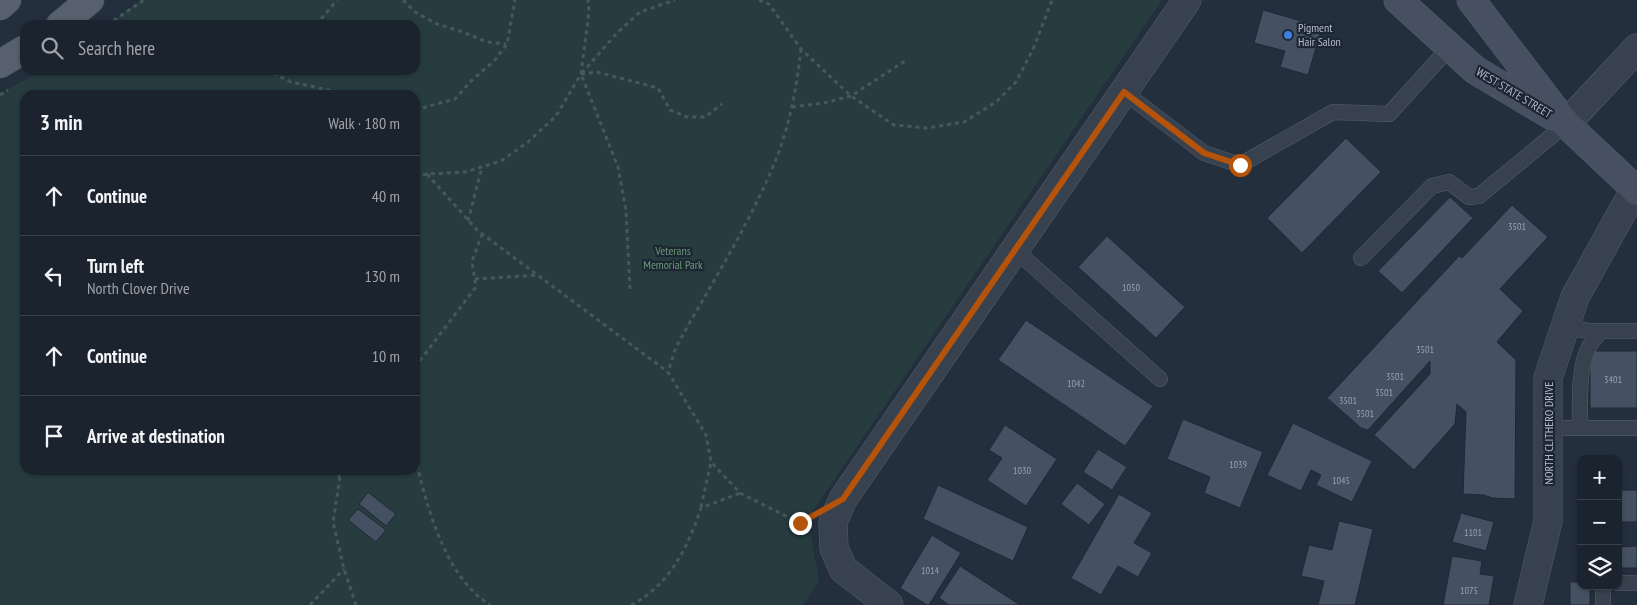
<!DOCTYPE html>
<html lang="en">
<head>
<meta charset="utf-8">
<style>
	body { margin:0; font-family:"PT Sans Narrow",sans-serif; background:#282f3a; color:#f1f3f6 }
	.controls { position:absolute; right:15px; bottom:15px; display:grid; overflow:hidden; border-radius:10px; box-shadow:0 1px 4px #0004 }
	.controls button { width:45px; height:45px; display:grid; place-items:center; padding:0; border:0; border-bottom:1px solid #39404a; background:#1b232e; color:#f1f3f6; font:25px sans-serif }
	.stop { position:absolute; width:15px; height:15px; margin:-11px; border:4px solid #b45309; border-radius:50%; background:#fff }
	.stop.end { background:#b45309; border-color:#fff; box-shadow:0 1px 5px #0008 }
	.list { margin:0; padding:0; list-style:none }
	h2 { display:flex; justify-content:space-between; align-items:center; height:65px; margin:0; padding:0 20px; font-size:21px }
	h2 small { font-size:16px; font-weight:400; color:#a0a4aa }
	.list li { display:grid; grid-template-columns:32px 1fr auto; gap:15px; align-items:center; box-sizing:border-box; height:80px; padding:0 20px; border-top:1px solid #39404a }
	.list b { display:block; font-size:19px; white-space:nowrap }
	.list p { margin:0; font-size:16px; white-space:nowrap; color:#a0a4aa }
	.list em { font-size:16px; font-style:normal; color:#a0a4aa }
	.icon { flex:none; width:28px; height:28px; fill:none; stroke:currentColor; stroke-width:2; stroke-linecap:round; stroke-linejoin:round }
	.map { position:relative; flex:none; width:1637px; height:605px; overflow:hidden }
	.search { position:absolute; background:#1b232e; box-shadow:0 1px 4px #0004; left:20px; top:20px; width:400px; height:55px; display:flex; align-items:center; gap:12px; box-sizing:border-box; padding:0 18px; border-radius:15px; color:#a0a4aa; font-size:19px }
	.panel { position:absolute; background:#1b232e; box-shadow:0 1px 4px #0004; left:20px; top:90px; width:400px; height:385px; border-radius:15px }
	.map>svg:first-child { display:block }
	.green { fill:#263c3f; fill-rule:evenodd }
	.building { fill:#455162; stroke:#1f2835 }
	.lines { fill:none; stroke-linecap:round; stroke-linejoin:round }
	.lane-casing { stroke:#565f6c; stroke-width:16 }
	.street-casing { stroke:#565f6c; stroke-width:29 }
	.secondary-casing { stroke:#565f6c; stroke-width:29 }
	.primary-casing { stroke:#414a57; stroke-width:29 }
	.path { stroke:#44595c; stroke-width:3; stroke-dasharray:4 4; stroke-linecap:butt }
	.lane { stroke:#38414e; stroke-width:15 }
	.street { stroke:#38414e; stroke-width:28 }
	.secondary { stroke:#465061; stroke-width:28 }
	.primary { stroke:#56606e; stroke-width:28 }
	.route { stroke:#b45309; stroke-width:6 }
	.shop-dot { fill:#3f7fe0; stroke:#1d2633; stroke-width:2 }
	.labels { text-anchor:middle; stroke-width:4.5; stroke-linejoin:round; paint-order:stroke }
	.number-label { font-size:10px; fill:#98a1af }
	.poi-label { font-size:12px; fill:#b4bcc9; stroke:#1d2633; text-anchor:start }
	.street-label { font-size:12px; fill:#b4bcc9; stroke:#1d2633 }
	.park-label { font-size:12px; fill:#6b9a76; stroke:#1d2633 }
</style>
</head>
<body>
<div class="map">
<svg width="1637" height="605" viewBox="0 0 1637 605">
	<rect width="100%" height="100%" fill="#242f3e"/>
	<path class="green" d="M141,0H1162L808,518L819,581L803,605H0V94L42,70H415V25H108ZM25,95H415V470H25Z"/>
	<path class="building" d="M1263,10L1322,27L1308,75L1280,67L1285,51L1254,43Z
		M1346,138L1381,172L1302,253L1267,218Z
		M1450,197L1473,218L1402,293L1378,271Z
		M1512,205L1548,237L1500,289L1523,311L1497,342L1516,360L1515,499L1493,498L1483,495L1463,494L1466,412L1457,404L1455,424L1414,470L1374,435L1430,374V361L1368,430L1361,428L1327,398L1459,256L1462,258Z
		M1107,236L1185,307L1156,338L1078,267Z
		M1026,320L1153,406L1125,446L998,360Z
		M1590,351H1637V408H1590Z
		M1183,419L1263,452L1240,508L1204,493L1210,477L1167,459Z
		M1293,423L1372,461L1352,502L1316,485L1321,475L1311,470L1301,491L1267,475Z
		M1005,425L1057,459L1026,506L987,480L1002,458L989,450Z
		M1098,449L1127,467L1112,490L1083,472Z
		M1077,483L1105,504L1089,525L1061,504Z
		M938,485L1028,527L1013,561L923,519Z
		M1618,490H1637V522H1618Z
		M368,492L396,514L386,526L359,504Z
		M1119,494L1152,513L1134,543L1152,553L1138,577L1118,566L1101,595L1071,578Z
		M358,509L386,530L376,542L348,520Z
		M1461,513L1494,522L1486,551L1452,542Z
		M1339,521L1373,529L1355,605H1318L1324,581L1301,576L1309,545L1332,550Z
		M932,535L961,553L929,605H927L900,588Z
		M1637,546V568H1618V547Z
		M1452,556L1482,561L1480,574L1494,576L1489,605H1443Z
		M960,566L1020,605H949L939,598Z
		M1570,582H1581V586H1590V605H1570Z"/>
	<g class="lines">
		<defs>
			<path id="lane" d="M1124,92L1204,153L1240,165L1333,112L1389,114L1450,47
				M1015,250L1160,379
				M1361,258L1432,186L1449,182L1469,197L1479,196L1566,124
				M1565,327L1589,331H1637
				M1548,428H1637
				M1580,428C1580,405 1578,367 1589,347C1592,341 1597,336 1601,331
				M1618,583H1637
				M1603,586V605"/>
			<path id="street" d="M1566,124L1637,48
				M889,605L843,569L834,548L833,522L843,499L1187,0
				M1528,605L1548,521V378L1575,297L1635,189"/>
			<path id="secondary" d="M1398,0L1475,70L1554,117
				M1471,0L1566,124L1637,191"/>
			<path id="primary" d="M0,6L7,0
				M60,25L90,0
				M0,64L25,49"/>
		</defs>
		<use href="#lane" class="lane-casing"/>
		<use href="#street" class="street-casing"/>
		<use href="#secondary" class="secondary-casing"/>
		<use href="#primary" class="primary-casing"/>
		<path class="path" d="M403,0L415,12L437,24L463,32L487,42L506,44
			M759,0L769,4L801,49L851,96L894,125L927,128L964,122L996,102L1016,82L1034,47L1052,0
			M107,25L144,0
			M316,25L337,0
			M801,49C797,85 790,123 777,157C751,222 710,286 676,347L668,372L706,435L711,462L740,493L800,523L807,519
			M266,70L291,82L352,95
			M581,74L597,72L658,88L670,110L687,117H705L722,104
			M0,95L8,90
			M415,107L422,108L455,99L471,81L494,61L507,44L515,0
			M792,107L824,103L851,96L908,59
			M427,174L477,230L668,372
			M415,176L427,174L465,172L501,161L528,142L556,116L581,74L589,12L588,0
			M468,221L482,167
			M475,279L537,275
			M630,289L626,211L618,167L581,74L617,33L640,12L675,0
			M415,367L476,287L472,261L482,234
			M415,457C427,506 444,576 490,605
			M332,470L340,477
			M344,470L340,477L333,522L344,569L356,605
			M701,507L711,462
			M310,605L344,569
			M631,605C669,586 688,547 701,508L740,493"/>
		<use href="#lane" class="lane"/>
		<use href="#street" class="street"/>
		<use href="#secondary" class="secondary"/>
		<use href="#primary" class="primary"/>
	</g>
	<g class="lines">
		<path class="route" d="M800,523L843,499L1124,92L1204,153L1240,165"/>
	</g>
	<circle class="shop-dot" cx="1288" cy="35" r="5"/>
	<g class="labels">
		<g class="number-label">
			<text x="1517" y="230">3501</text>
			<text x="1131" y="291">1050</text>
			<text x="1425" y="353">3501</text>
			<text x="1395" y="380">3501</text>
			<text x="1613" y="383">3401</text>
			<text x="1076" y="387">1042</text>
			<text x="1384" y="396">3501</text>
			<text x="1348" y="404">3501</text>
			<text x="1365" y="417">3501</text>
			<text x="1238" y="468">1039</text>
			<text x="1022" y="474">1030</text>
			<text x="1341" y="484">1045</text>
			<text x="1473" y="536">1101</text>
			<text x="930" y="574">1014</text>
			<text x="1469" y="594">1075</text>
		</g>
		<g class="poi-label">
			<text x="1298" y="32">Pigment<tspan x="1298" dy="14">Hair Salon</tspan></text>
		</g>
		<g class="street-label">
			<text transform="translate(1514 93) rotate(31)" y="4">WEST STATE STREET</text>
			<text transform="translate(1549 433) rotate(-90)" y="4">NORTH CLITHERO DRIVE</text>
		</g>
		<g class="park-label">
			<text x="673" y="255">Veterans<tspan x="673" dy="14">Memorial Park</tspan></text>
		</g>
	</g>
</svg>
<div class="controls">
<button>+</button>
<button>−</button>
<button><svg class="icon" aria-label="layers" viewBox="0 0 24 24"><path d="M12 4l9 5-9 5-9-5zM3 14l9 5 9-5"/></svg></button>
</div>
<div class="stop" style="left:1240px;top:165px"></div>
<div class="stop end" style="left:800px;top:523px"></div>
<div class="search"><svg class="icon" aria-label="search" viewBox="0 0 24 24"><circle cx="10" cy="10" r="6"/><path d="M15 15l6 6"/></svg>Search here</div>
<section class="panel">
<h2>3 min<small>Walk · 180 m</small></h2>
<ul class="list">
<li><svg class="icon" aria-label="ahead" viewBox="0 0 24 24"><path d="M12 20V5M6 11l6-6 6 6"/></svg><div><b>Continue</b></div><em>40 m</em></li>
<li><svg class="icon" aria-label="left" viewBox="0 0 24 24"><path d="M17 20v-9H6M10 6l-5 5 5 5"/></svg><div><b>Turn left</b><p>North Clover Drive</p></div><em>130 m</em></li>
<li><svg class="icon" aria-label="ahead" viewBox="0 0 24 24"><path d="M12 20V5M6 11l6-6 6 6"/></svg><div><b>Continue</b></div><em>10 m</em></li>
<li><svg class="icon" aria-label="arrive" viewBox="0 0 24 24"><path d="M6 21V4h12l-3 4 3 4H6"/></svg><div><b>Arrive at destination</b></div></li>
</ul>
</section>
</div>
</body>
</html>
